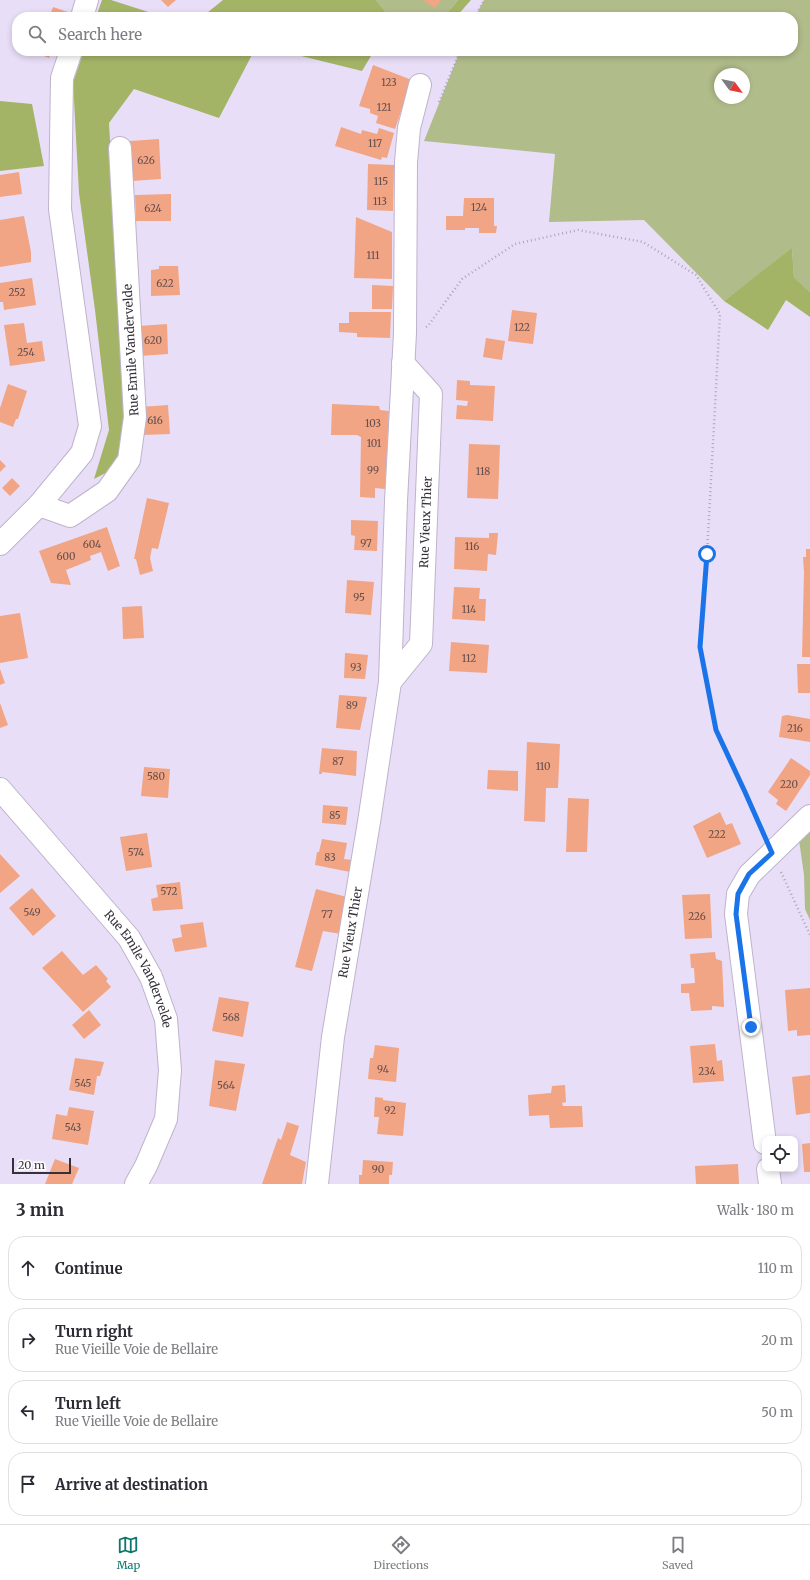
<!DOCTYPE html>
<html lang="en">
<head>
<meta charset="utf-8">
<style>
	body { margin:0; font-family:Merriweather,serif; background:#f7f7f7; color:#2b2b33 }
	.controls { position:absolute; right:12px; bottom:12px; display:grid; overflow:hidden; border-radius:8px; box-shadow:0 2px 6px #0003 }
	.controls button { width:36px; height:36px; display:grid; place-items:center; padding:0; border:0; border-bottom:1px solid #e1e1e2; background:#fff; color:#2b2b33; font:20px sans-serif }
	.compass { position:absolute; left:714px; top:68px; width:36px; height:36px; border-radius:50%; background:#fff; box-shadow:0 2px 6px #0003; rotate:123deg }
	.scale { position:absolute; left:12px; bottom:10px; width:59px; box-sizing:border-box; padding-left:4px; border:2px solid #36313b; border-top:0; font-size:11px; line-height:14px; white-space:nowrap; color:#36313b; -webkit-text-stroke:3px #fff; paint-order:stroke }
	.stop { position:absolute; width:12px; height:12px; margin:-9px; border:3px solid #1a73e8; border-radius:50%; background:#fff }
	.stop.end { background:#1a73e8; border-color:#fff; box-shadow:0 1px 4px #0008 }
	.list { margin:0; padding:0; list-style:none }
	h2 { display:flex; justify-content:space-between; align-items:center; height:52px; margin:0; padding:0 16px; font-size:17px }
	h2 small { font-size:13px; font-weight:400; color:#7c7c81 }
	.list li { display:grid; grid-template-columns:26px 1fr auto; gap:12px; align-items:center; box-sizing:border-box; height:64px; margin:0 8px 8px; padding:0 8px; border:1px solid #e1e1e2; border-radius:16px }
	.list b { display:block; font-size:15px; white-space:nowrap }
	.list p { margin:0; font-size:13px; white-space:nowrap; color:#7c7c81 }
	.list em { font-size:13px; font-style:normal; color:#7c7c81 }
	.icon { flex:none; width:22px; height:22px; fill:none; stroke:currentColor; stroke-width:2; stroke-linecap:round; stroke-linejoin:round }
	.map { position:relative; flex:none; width:810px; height:1184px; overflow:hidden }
	.search { position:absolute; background:#fff; box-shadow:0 2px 6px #0003; left:12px; right:12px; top:12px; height:44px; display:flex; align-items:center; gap:10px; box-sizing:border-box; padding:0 14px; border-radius:16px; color:#7c7c81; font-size:15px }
	.sheet { height:340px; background:#fff }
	nav { display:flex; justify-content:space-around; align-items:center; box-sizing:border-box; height:56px; border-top:1px solid #e1e1e2; background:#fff; font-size:11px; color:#7c7c81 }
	nav a { display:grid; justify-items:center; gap:2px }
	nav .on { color:#0f766e }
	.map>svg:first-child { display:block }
	.green { fill:#b1bc8b; fill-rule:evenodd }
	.forest { fill:#a4b467 }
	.building { fill:#f1a584 }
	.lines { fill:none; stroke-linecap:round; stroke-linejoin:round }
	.minor-casing { stroke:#bfb3cc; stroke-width:24 }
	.path { stroke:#afa6ba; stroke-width:2.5; stroke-dasharray:1 3; stroke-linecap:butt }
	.minor { stroke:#fff; stroke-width:22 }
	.route { stroke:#1a73e8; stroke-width:5 }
	.labels { text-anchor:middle; stroke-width:4; stroke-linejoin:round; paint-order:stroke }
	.number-label { font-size:10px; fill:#654e4d }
	.street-label { font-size:12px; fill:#36313b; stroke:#fff }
</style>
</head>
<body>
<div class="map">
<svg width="810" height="1184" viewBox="0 0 810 1184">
	<rect width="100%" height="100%" fill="#e9def7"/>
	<path class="green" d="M376,0H458L444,17H390Z
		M484,0H810V292L794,279L792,249L724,301L644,220L549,222L555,154L424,141L460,51H793V17H475ZM720,74H744V98H720Z
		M810,829V920L805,909L804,875L799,840Z"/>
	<path class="forest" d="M102,0H111L164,17H96Z
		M223,0H376L390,17H202Z
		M458,0H471L456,17H444Z
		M84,51H254L219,118L134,89L109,123L120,315L129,435L121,465L94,479L109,430L95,310L79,193L73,82Z
		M281,51H374L362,71Z
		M0,101L32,104L44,166L0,171Z
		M792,248L794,278L810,292V317L786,300L768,330L724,301Z"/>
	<path class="building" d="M161,0H176L168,7Z
		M423,0H441L435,8Z
		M53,7L68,12L66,17H49Z
		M40,51H52L49,58L39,54Z
		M373,65L412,80L395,129L376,123L378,116L370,113V109L359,106Z
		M341,127L361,134L362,130L377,134L379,128L394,133L387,158L382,157L381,160L335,146Z
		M159,139L161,179L132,181L130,141Z
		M368,164L394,165L393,211L367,210Z
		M19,172L22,194L0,197V175Z
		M171,194V221H136L135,195Z
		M464,198H494V226H497L496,233H479V228H465V230H446V216H463Z
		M24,216L31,252V262L0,267V220Z
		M356,217L392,232V279L354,278Z
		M159,266H178L180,295L151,296V270L159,269Z
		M32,278L36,305L4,310L3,302H0V283Z
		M372,285L393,286L392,309H372Z
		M512,310L537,313L533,344L508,341Z
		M349,312H391L390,338L357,337V333L339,332V323H349Z
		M24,323L27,343L42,341L45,361L10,366L4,325Z
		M167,324L168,354L140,356L138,326Z
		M486,338L505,341L502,360L483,357Z
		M457,380L470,381V385L495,386L493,421L456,419L457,405L467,406L468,401L456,400Z
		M8,384L27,391L18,419H16L13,427L0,422V408Z
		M332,404L379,406L380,410L389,411L385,489L375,488V498L360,497L361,437L357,435H331Z
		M168,405L170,434L142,435L140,407Z
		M469,444L500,445L498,499L467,498Z
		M0,460L6,466L0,472Z
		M12,478L20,486L10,496L2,488Z
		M147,498L169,503L158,549L152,548L150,558L153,571L140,575L136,559H134Z
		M351,520L378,521L377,551L354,550L355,536L351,535Z
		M107,527L120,566L108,571L101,552L90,556L91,560L66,570L71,585L51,583L39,551Z
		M489,533H498L496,555L488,554L487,571L454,569L455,537L489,538Z
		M806,549H810V657H802L804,572L803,557H806Z
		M347,580L374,582L371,615L345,613Z
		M454,587L480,588L479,599H486L485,621L452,619Z
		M142,606L144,638L123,639L122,607Z
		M20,613L28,658L0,663V616Z
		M451,642L489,645L487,673L449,671Z
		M345,653L368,655L365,679L344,678Z
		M797,664H810V693H798Z
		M0,669L5,683L0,685Z
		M339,695L367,697L360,730L336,728Z
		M0,703L8,725L0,728Z
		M787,715L810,719V742L779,737L782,716Z
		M527,742L560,744L558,788H546L545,822L524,821Z
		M322,748L357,751L356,776L322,772V774H319Z
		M791,758L810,771V775L786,811L776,804L778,800L768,792Z
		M144,767L170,769L168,798L141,796Z
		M488,770L518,771V791L487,789Z
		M568,798L589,799L587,852H566Z
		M323,805L348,807L346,825L322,823Z
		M720,812L726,825L732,823L741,844L707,858L693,826Z
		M147,833L152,867L126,871L120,837Z
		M322,839L347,843L344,859L352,860L350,872L315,865L317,852H319Z
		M0,854L20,876L0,893Z
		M180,882L183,909L153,911L151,899L158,897L156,885Z
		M32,888L56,916L33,936L9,908Z
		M316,889L347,897L341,934L323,931L312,971L295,967Z
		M710,894L712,938L685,939L682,895Z
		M203,922L207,947L175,952L172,939L182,937L180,925Z
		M62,951L83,975L96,965L108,979L106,981L111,987L83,1012L42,968Z
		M715,952L716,959L722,961L724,1007L712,1006V1010L691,1011L689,993H681V984L695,983L694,968H691L690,954Z
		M810,988V1035L797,1036V1030L788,1031L785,990Z
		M219,997L249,1002L243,1037L212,1031Z
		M89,1010L101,1025L84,1039L72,1025Z
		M715,1044L717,1061L722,1060L724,1081L693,1083L690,1046Z
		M375,1045L399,1048L396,1082L368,1079L370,1058H373Z
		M75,1058L104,1062L100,1076H97L94,1095L69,1090Z
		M215,1060L245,1064L236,1111L209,1106Z
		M810,1075V1113L796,1115L792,1077Z
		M565,1085L566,1102L562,1103L563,1106H582L583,1127L550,1128L549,1115L529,1116L528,1095L551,1093L552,1086Z
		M375,1097L383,1098V1100L406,1103L403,1136L377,1134L379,1117H374Z
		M69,1107L94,1111L88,1145L52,1139L56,1114L67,1116Z
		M287,1122L299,1126L290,1155L306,1162L302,1184H262L278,1138L281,1140Z
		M810,1143V1172H804L802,1144Z
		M55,1159L79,1168L72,1184H45Z
		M363,1160L393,1162L392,1175H389V1184H359V1175H362Z
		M738,1164L739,1184H696L695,1166Z"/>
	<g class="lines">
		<defs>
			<g id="minor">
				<path d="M82,17L87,0"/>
				<path d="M39,505L70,516L107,491L129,460L135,417L120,148"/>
				<path d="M0,544L39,505L82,453L90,426L60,209L62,78L71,51"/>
				<path id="s1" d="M390,682L421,644L431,394L403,363"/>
				<path id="s2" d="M0,789L129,938L151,977L166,1019L170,1070L166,1119L146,1166L136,1184"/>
				<path d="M765,1143L736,914L738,894L749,875L810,816"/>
				<path d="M768,1169L770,1184"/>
				<path id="s3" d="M317,1184L333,1037L369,822L390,682L396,501L405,333L406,162L409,128L420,85"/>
			</g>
		</defs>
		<use href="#minor" class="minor-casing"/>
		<path class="path" d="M475,17L484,0
			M439,102L460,51
			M426,327L428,326L462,279L515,244L578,230L643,242L696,275L720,314L707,554L700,647L716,730L745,792L763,833
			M781,872L810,935"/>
		<use href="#minor" class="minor"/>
	</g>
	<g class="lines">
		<path class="route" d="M707,554L700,647L716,730L745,792L772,853L749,874L738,894L736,914L751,1027"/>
	</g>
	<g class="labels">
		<g class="number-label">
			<text x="389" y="86">123</text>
			<text x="384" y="111">121</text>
			<text x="375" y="147">117</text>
			<text x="146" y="164">626</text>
			<text x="381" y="185">115</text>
			<text x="380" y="205">113</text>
			<text x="479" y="211">124</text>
			<text x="153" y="212">624</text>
			<text x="373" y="259">111</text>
			<text x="165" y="287">622</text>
			<text x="17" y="296">252</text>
			<text x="522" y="331">122</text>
			<text x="153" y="344">620</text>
			<text x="26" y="356">254</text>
			<text x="155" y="424">616</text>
			<text x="373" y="427">103</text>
			<text x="374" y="447">101</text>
			<text x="373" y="474">99</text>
			<text x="483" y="475">118</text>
			<text x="366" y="547">97</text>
			<text x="92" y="548">604</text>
			<text x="472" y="550">116</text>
			<text x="66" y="560">600</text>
			<text x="359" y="601">95</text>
			<text x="469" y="613">114</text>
			<text x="469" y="662">112</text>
			<text x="356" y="671">93</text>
			<text x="352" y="709">89</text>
			<text x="795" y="732">216</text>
			<text x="338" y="765">87</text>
			<text x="543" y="770">110</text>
			<text x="156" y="780">580</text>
			<text x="789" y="788">220</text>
			<text x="335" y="819">85</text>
			<text x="717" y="838">222</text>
			<text x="136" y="856">574</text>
			<text x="330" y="861">83</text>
			<text x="169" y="895">572</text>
			<text x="32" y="916">549</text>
			<text x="327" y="918">77</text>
			<text x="697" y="920">226</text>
			<text x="231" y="1021">568</text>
			<text x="383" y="1073">94</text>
			<text x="707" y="1075">234</text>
			<text x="83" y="1087">545</text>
			<text x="226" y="1089">564</text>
			<text x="390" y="1114">92</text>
			<text x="73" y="1131">543</text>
			<text x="378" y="1173">90</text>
		</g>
		<g class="street-label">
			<text transform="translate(131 350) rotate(-93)" y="4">Rue Emile Vandervelde</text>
			<text dy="4" stroke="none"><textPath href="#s1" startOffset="171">Rue Vieux Thier</textPath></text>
			<text dy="4" stroke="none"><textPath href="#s3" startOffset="254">Rue Vieux Thier</textPath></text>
			<text dy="4" stroke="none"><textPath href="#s2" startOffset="229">Rue Emile Vandervelde</textPath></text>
		</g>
	</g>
</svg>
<div class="controls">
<button><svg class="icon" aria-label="locate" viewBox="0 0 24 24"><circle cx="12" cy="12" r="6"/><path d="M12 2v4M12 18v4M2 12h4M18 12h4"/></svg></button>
</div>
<svg class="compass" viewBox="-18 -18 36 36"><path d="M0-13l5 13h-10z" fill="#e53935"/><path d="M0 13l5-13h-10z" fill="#7c7c81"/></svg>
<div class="scale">20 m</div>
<div class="stop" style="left:707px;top:554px"></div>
<div class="stop end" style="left:751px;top:1027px"></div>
<div class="search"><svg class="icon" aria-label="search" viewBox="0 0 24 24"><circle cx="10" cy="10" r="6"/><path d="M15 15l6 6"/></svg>Search here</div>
</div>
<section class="sheet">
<h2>3 min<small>Walk · 180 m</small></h2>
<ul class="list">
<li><svg class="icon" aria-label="ahead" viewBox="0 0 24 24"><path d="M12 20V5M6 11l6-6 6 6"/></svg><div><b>Continue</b></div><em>110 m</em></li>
<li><svg class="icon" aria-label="right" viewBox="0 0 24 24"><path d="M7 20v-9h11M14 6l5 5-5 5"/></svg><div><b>Turn right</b><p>Rue Vieille Voie de Bellaire</p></div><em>20 m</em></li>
<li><svg class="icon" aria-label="left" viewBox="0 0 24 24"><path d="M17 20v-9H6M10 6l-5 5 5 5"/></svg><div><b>Turn left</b><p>Rue Vieille Voie de Bellaire</p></div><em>50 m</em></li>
<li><svg class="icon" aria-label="arrive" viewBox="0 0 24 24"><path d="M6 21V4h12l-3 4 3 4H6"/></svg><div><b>Arrive at destination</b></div></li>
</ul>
</section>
<nav>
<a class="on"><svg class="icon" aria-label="map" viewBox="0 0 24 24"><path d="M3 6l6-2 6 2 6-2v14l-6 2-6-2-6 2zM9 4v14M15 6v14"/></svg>Map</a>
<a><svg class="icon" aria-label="directions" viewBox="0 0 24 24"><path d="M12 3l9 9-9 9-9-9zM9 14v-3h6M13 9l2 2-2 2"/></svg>Directions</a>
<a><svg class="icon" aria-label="saved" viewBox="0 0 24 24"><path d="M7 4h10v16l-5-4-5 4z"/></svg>Saved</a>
</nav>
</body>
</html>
